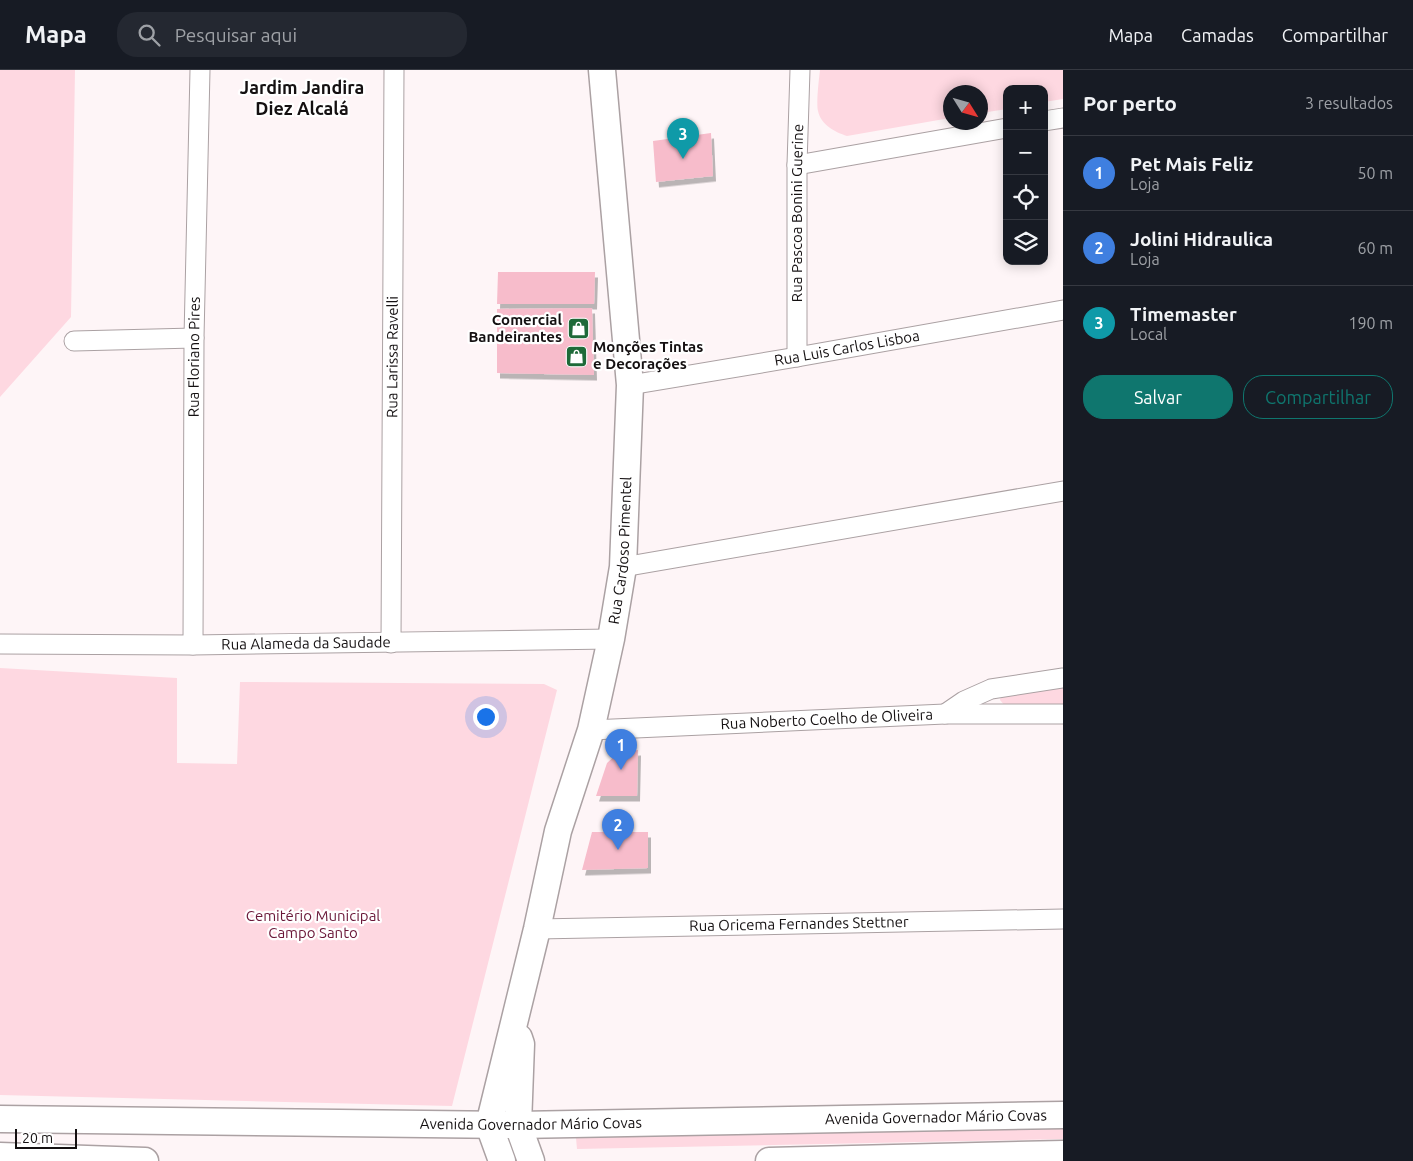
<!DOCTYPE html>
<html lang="pt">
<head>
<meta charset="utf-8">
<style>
	body { margin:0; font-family:Ubuntu,sans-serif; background:#242831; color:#f1f3f6 }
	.controls { position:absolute; right:15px; top:15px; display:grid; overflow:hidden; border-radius:10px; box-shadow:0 2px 12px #0003 }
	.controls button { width:45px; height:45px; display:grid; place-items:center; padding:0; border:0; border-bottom:1px solid #363941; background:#171b24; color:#f1f3f6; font:25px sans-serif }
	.compass { position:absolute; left:943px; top:15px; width:45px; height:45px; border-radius:50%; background:#171b24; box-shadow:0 2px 12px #0003; rotate:127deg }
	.scale { position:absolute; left:15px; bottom:12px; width:62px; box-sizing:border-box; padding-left:5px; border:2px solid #141011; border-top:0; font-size:14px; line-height:18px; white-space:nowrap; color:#141011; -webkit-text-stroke:4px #fff; paint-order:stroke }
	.you { position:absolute; left:485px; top:646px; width:18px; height:18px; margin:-12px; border:4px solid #fff; border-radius:50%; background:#1a73e8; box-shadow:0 0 0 8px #1a73e833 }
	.badge { display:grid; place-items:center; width:32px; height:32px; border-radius:50%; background:#0f766e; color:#fff; font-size:16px; font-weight:700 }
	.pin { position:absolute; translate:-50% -41px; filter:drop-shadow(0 1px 2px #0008) }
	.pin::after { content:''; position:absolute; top:26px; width:18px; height:15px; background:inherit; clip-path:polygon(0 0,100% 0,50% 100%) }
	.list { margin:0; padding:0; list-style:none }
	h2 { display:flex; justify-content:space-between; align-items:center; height:65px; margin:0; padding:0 20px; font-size:21px }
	h2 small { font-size:16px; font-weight:400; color:#9ea1a6 }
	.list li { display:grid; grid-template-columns:32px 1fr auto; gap:15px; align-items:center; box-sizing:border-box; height:75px; padding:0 20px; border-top:1px solid #363941 }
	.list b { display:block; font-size:19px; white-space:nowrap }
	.list p { margin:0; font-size:16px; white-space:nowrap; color:#9ea1a6 }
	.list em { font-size:16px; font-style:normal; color:#9ea1a6 }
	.actions { display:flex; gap:10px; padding:15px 20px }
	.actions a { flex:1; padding:11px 0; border:1px solid #0f766e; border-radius:20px; text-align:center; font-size:18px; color:#0f766e }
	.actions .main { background:#0f766e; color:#fff }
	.icon { flex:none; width:28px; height:28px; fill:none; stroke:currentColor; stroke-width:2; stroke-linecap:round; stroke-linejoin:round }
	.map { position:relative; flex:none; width:1063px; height:1091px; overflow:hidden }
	header { display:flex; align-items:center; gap:30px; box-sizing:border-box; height:70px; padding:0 25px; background:#171b24; border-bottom:1px solid #363941 }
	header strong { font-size:24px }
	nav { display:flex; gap:28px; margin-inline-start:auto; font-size:18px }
	.search { width:350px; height:45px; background:#242831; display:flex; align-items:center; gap:12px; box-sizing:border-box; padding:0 18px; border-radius:20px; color:#9ea1a6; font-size:19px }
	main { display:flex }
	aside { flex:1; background:#171b24 }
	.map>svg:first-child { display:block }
	.green { fill:#fed8e1 }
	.building { fill:#f7bccb; filter:url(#shadow) }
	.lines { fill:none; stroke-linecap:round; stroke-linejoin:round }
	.street-casing { stroke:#aba1a3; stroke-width:21 }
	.secondary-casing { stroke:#aba1a3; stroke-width:29 }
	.street { stroke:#fff; stroke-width:19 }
	.secondary { stroke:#fff; stroke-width:26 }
	.labels { text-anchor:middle; stroke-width:4.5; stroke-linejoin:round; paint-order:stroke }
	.street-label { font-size:15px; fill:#141011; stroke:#fff }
	.poi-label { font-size:15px; font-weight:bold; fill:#141011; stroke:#fff; text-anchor:end }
	.park-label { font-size:15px; fill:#6a1738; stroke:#fff }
	.quarter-label { font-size:18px; font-weight:bold; fill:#141011; stroke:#fff }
</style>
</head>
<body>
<header>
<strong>Mapa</strong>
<div class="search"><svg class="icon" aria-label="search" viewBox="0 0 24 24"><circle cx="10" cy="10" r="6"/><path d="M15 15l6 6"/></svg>Pesquisar aqui</div>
<nav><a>Mapa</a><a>Camadas</a><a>Compartilhar</a></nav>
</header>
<main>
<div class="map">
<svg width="1063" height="1091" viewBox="0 0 1063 1091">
	<defs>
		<filter id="shadow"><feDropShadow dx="3" dy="5.5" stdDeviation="0" flood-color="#0004"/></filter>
	</defs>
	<rect width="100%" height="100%" fill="#fef5f7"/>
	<path class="green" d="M0,0H75L71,247L0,327Z
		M820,0H1063V29L1044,32V19H1007V39L981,43V22H951L950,48L847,66C835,62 821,55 818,41C816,33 819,9 820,0Z
		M0,598L177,608V693L237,694L240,612L544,614L557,620L452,1036L0,1025Z
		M1063,613V634L1005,636L1000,630L1001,625Z
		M1063,1057V1069L577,1079L576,1068Z"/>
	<path class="building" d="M711,63L713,106L656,112L653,71Z
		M498,202H595L594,234H497Z
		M592,238L594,305L497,303V239Z
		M638,680L637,726H596L607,693L619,682Z
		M592,762H648V798L582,800Z"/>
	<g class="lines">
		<defs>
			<g id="street">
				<path d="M1044,51L1063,48"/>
				<path d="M797,95L1007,58"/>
				<path d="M74,271L194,268"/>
				<path id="s1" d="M797,287V95L800,0"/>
				<path id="s2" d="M630,315L797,287L1063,240"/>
				<path d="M623,497L1063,421"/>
				<path id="s3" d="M391,573L394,0"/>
				<path id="s4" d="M0,574L193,575L611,569"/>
				<path id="s5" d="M193,575L194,268L200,0"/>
				<path d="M945,644L964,631L991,619L1063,608"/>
				<path id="s6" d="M591,660L945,644H1063"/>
				<path id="s7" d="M537,859L1063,849"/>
			</g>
			<g id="secondary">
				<path d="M519,968L521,974L518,1055L531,1091"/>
				<path id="s8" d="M0,1049L518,1055L1063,1045"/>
				<path d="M0,1086L145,1091"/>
				<path id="s9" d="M502,1091L489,1055L537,859L558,761L591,660L611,569L623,497L630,315L602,0"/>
				<path d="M769,1091L1063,1084"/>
			</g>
		</defs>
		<use href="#street" class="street-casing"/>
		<use href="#secondary" class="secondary-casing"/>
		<use href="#street" class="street"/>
		<use href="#secondary" class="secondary"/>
	</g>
	<defs>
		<symbol id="shop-square" viewBox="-11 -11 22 22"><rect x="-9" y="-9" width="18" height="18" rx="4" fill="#1e6a39" stroke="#fff"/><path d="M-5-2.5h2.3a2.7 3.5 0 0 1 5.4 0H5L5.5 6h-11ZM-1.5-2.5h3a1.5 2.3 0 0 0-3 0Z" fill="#fff"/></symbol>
	</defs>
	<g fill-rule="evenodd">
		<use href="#shop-square" x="566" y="246" width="25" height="25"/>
		<use href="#shop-square" x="564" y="274" width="25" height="25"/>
	</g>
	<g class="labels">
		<g class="street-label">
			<text dy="5" stroke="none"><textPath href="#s1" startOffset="144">Rua Pascoa Bonini Guerine</textPath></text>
			<text dy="5" stroke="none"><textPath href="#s2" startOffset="220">Rua Luis Carlos Lisboa</textPath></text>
			<text dy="5" stroke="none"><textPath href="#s5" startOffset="288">Rua Floriano Pires</textPath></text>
			<text dy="5" stroke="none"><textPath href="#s3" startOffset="286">Rua Larissa Ravelli</textPath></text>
			<text dy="5" stroke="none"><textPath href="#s9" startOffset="629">Rua Cardoso Pimentel</textPath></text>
			<text dy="5" stroke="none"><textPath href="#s4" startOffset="306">Rua Alameda da Saudade</textPath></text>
			<text dy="5" stroke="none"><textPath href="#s6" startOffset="236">Rua Noberto Coelho de Oliveira</textPath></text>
			<text dy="5" stroke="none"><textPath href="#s7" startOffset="262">Rua Oricema Fernandes Stettner</textPath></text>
			<text dy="5" stroke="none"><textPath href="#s8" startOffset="936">Avenida Governador Mário Covas</textPath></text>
			<text dy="5" stroke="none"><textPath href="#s8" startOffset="531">Avenida Governador Mário Covas</textPath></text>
		</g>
		<g class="poi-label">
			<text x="562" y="255">Comercial<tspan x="562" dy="17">Bandeirantes</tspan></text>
			<text x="593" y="282" text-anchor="start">Monções Tintas<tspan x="593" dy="17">e Decorações</tspan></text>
		</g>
		<g class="park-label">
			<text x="313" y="851">Cemitério Municipal<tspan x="313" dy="17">Campo Santo</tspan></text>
		</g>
		<g class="quarter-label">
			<text x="302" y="24">Jardim Jandira<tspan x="302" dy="21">Diez Alcalá</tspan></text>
		</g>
	</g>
</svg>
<div class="controls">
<button>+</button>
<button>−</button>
<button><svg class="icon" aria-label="locate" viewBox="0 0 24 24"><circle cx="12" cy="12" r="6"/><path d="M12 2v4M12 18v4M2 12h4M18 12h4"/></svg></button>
<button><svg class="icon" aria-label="layers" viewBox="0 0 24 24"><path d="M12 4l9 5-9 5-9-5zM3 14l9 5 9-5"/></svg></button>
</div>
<svg class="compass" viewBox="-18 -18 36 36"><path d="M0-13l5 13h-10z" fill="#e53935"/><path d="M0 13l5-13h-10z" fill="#9ea1a6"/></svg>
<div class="scale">20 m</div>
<div class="you"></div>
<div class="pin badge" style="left:621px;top:700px;background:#3f7fe0">1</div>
<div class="pin badge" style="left:618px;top:780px;background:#3f7fe0">2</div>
<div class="pin badge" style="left:683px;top:89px;background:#0f9aa8">3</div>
</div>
<aside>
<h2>Por perto<small>3 resultados</small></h2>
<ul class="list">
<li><span class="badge" style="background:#3f7fe0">1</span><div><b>Pet Mais Feliz</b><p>Loja</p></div><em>50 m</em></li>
<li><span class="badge" style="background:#3f7fe0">2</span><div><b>Jolini Hidraulica</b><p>Loja</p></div><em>60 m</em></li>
<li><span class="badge" style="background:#0f9aa8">3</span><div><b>Timemaster</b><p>Local</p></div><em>190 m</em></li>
</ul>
<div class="actions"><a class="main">Salvar</a><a>Compartilhar</a></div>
</aside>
</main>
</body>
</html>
